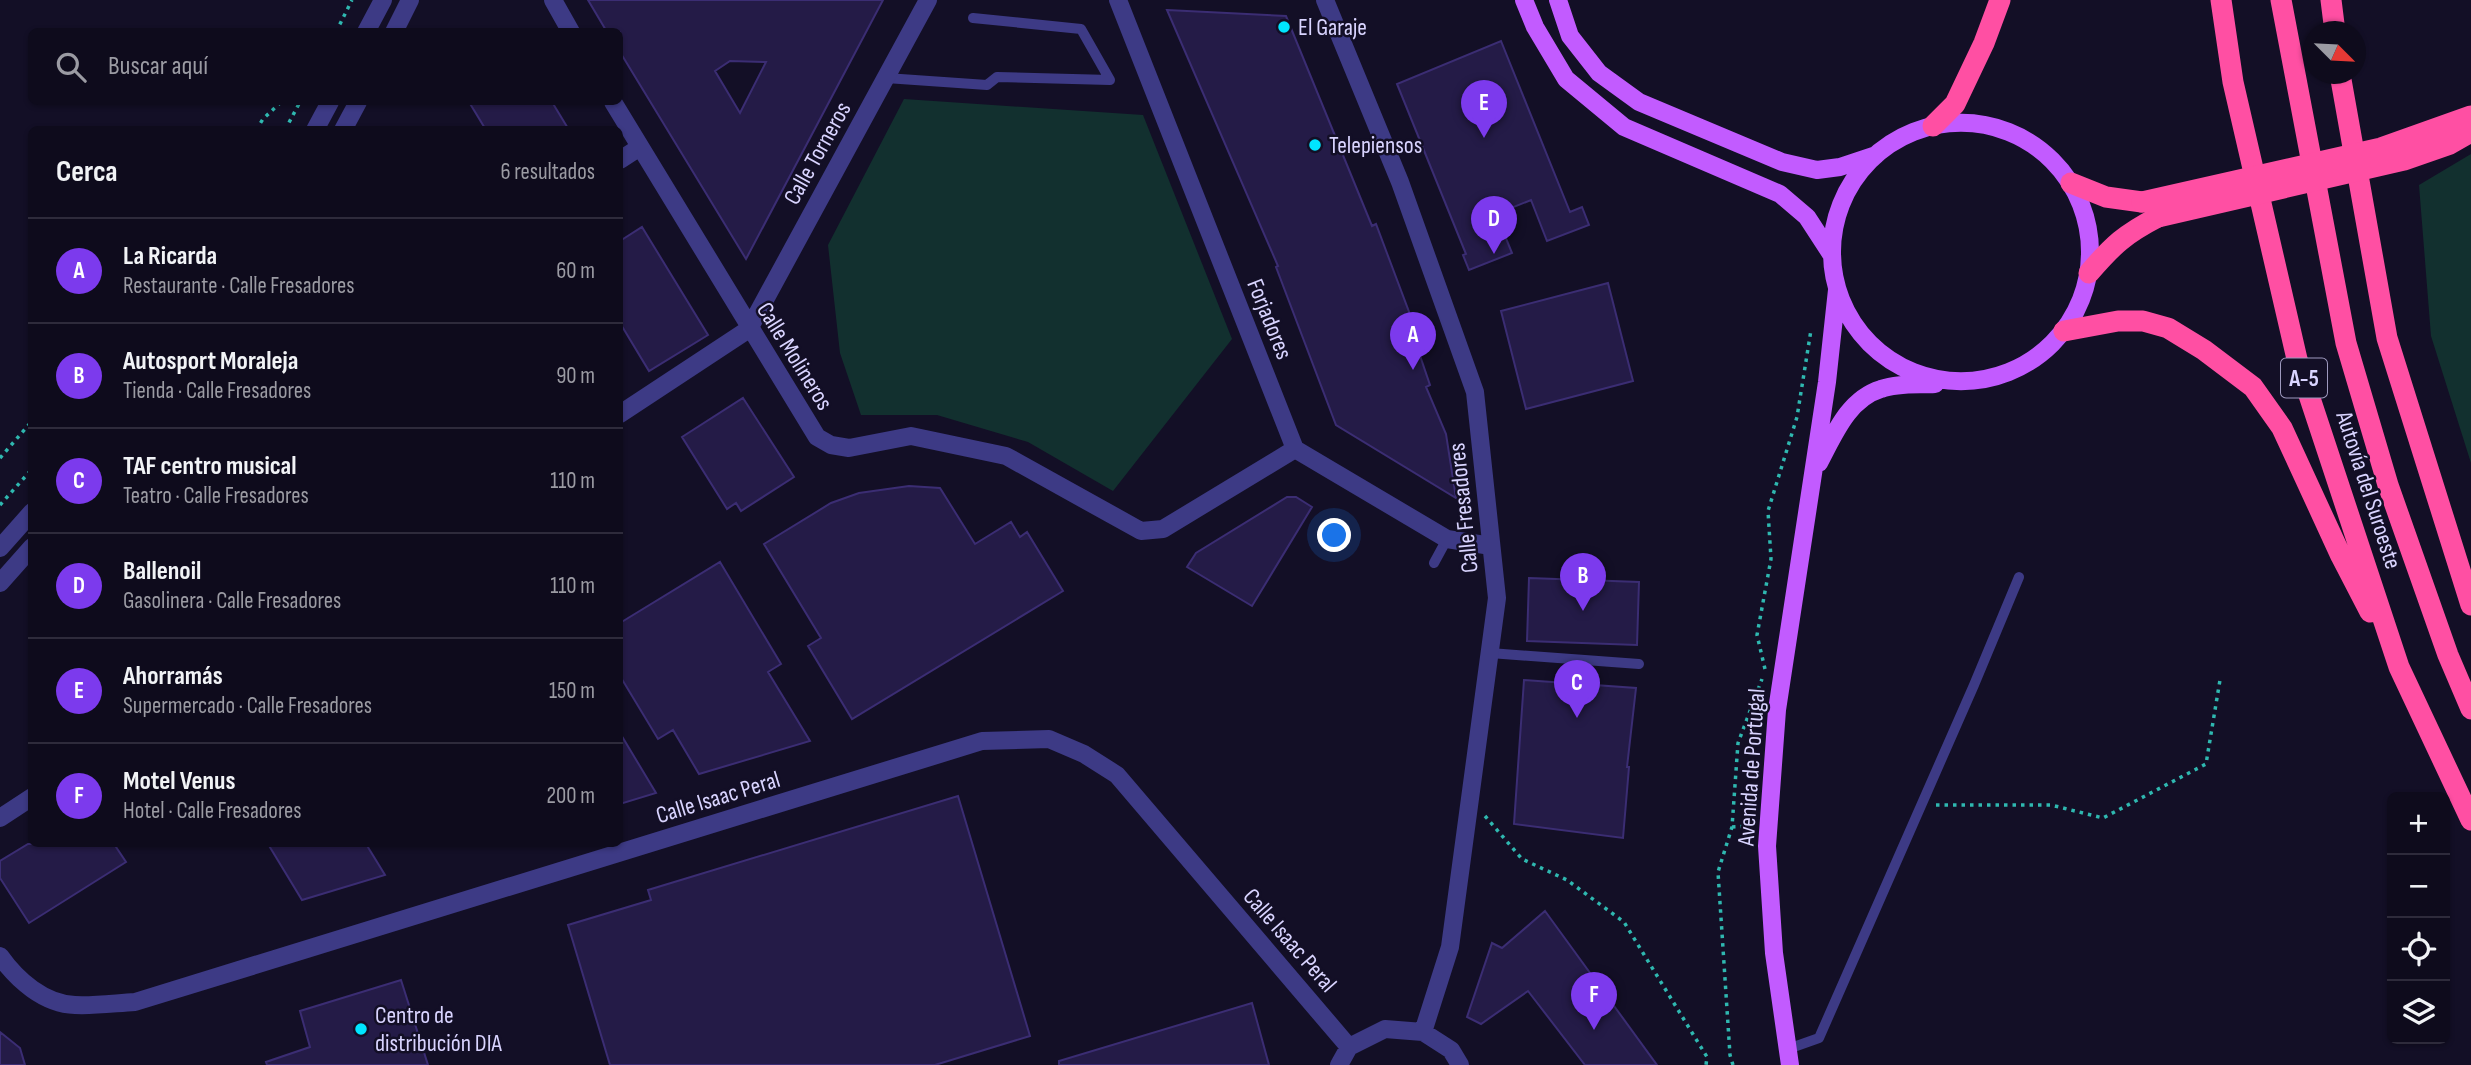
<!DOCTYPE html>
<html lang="es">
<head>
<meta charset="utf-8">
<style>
	body { margin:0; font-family:"Sofia Sans Condensed",sans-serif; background:#1c1929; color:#f1f3f6 }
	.controls { position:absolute; right:21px; bottom:21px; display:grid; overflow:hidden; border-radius:10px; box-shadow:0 2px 5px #0004 }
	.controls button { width:63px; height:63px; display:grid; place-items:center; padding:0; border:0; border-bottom:2px solid #2e2b3b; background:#0e0b1c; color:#f1f3f6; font:35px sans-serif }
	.compass { position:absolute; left:2303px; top:21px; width:63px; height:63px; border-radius:50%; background:#0e0b1c; box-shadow:0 2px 5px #0004; rotate:114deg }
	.you { position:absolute; left:1335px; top:536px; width:24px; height:24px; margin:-18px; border:5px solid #fff; border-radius:50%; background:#1a73e8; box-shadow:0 0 0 10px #1a73e833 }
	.badge { display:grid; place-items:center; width:46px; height:46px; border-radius:50%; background:#7c3aed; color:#fff; font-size:23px; font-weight:700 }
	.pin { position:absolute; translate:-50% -58px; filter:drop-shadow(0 2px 4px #0008) }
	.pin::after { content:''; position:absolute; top:37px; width:24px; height:21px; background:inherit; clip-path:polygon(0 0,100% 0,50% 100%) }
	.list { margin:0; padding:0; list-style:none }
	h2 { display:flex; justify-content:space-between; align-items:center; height:91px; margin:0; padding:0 28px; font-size:30px }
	h2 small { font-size:23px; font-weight:400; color:#9b9ba3 }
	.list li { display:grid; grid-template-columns:46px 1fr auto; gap:21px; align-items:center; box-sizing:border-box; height:105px; padding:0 28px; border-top:2px solid #2e2b3b }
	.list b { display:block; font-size:26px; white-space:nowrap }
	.list p { margin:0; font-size:23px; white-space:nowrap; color:#9b9ba3 }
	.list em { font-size:23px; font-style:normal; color:#9b9ba3 }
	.icon { flex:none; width:38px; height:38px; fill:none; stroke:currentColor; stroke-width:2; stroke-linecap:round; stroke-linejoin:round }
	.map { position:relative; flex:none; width:2471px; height:1065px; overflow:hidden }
	.search { position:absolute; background:#0e0b1c; box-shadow:0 2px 5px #0004; left:28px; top:28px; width:595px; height:77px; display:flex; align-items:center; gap:18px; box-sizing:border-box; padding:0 24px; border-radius:10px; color:#9b9ba3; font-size:26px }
	.panel { position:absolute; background:#0e0b1c; box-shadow:0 2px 5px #0004; left:28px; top:126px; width:595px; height:721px; border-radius:10px }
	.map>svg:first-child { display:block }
	.green { fill:#12302f }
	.building { fill:#241b47; stroke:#3b2d73; stroke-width:2; fill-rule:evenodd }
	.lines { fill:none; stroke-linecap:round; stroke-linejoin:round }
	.path { stroke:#2fb8b0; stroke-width:3.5; stroke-dasharray:3.5 5; stroke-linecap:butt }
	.service { stroke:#3d3a85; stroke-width:10 }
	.minor { stroke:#3d3a85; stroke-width:18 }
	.primary { stroke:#c25bff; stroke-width:18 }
	.motorway { stroke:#ff4fa3; stroke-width:21 }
	.motorway-bridge { stroke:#ff4fa3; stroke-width:21 }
	.poi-dot { fill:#00e5ff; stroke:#130f26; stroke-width:2.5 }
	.labels { text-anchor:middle; stroke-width:5; stroke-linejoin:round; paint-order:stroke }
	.shield { fill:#130f26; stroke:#9e99be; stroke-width:2 }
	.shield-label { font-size:23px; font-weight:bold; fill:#d9d4ff }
	.poi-label { font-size:24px; fill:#d9d4ff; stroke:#130f26; text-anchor:start }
	.street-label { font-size:24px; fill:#d9d4ff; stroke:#130f26 }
</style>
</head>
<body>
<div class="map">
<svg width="2471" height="1065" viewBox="0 0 2471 1065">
	<rect width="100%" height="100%" fill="#130f26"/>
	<path class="green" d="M904,99L1143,115L1232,339L1113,491L1028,442L937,415H861L840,353L828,245Z
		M2471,154V463L2431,336L2419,185Z"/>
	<path class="building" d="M588,0H883L746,259L620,52V32H607ZM730,61L766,62L740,113L715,71Z
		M1167,10L1286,16L1372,226L1376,224L1420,341H1415L1430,385L1426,387L1446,434L1456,498L1336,425L1276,267L1278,266Z
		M1501,41L1570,212L1582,207L1589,225L1547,241L1531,200L1496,214L1512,253L1469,270L1463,255L1466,254L1397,84Z
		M469,102H552L569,130H486Z
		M642,227L708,335L649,371L620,323V241Z
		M1608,283L1633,381L1526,409L1501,311Z
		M743,398L794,477L741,511L736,503L727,509L682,437Z
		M909,486L940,488L975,544L1011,522L1020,537L1027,532L1063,591L852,719L808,646L821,638L764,544L831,503L859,493Z
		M1287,497H1296L1312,507L1252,606L1187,567L1196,553Z
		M720,562L781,664L768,672L810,741L699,774L673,730L658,739L620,676V623Z
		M1529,578L1639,582L1637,645L1527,641Z
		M1524,680L1636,688L1627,767H1629L1623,838L1514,824Z
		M620,733L656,793L620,804Z
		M958,796L1030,1036L935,1065H610L568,925L651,900L648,890Z
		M28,844H114L126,862L29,923L0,878V861Z
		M268,844H366L385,875L302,900Z
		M1545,911L1657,1065H1585L1528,991L1481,1024L1467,1017L1492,943L1502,948Z
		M401,980L428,1065H267L266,1062L310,1047L300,1011Z
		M1252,1003L1269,1065H1059V1061Z
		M0,1032L20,1048L25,1065H0Z"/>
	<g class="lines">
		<path class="path" d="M336,32L352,0
			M256,130L263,119L281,102
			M285,130L300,102
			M0,458L32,421
			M0,505L32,469
			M1765,669L1757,635L1771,559L1768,511L1797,417L1811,330
			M1936,805H2051L2103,818L2206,764L2220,680
			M1485,816L1522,859L1567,880L1624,922L1707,1057L1706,1065
			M1732,827L1753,826
			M1733,1065L1730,1055L1718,872L1732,827L1738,743L1762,679"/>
		<path class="service" d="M886,78L987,85L997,77L1110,80L1081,29L973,18
			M1434,563L1447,539
			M1490,653L1639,664
			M1788,1049L1819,1038L1974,685L2019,577"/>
		<path class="minor" d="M553,0L571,32
			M1118,0L1295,449L1447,539L1491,546
			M1325,0L1400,182L1475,392L1497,598L1450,947L1423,1032
			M366,32L383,0
			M394,32L410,0
			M613,102L817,437L831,445L849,448L911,436L1006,456L1141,531L1163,529L1295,449
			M315,130L330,102
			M343,130L358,102
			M620,160L640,147
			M620,414L749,329L928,0
			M0,548L32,512
			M0,583L32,547
			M0,818L32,797
			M0,956C17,980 44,1004 75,1005C95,1006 116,1003 135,1002L982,741L1049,739L1084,754L1117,775L1349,1047
			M1339,1065L1349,1047L1385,1029L1423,1032L1451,1050L1460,1065"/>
		<path class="primary" d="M1524,0L1535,27L1566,79L1624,127L1780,194L1807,217L1831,254
			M1558,0L1570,36L1599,73L1639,102L1782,162L1817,170L1840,167L1876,155
			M1832 252a129 129 0 1 1 258 0a129 129 0 1 1-258 0Z
			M1819,463C1834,435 1848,399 1881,389C1897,383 1918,385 1935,384
			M1790,1065L1774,953L1767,846L1777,710L1827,382L1837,290"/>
		<path class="motorway" d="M2221,0L2233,82L2297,359L2399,667L2471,820
			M2281,0L2346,343L2388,485L2448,655L2471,709
			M2331,0L2335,32
			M2340,74L2387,338L2471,605
			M1933,126L1955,104L1984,43L2000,0
			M2071,183L2106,197L2142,202
			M2089,273C2113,245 2125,234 2158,217
			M2064,331L2118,321H2143L2168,328L2204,350L2253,387L2282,428L2341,556L2370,612"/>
		<path class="motorway-bridge" d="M2142,202L2381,148L2471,116
			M2158,217L2404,160L2450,144L2471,132"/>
	</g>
	<g class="poi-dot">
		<circle cx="1284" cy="27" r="7"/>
		<circle cx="1315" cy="145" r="7"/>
		<circle cx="361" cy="1029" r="7"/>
	</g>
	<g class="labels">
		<rect class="shield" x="2281" y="358.5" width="46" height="39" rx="5"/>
		<g class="shield-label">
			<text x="2304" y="386">A-5</text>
		</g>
		<g class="poi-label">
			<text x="1298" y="35">El Garaje</text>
			<text x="1329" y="153">Telepiensos</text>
			<text x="375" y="1023">Centro de<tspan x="375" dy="28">distribución DIA</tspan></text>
		</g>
		<g class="street-label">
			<text transform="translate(817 153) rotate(-61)" y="8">Calle Torneros</text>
			<text transform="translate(1270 319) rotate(68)" y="8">Forjadores</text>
			<text transform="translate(795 356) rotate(58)" y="8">Calle Molineros</text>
			<text transform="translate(2369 490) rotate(72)" y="8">Autovía del Suroeste</text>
			<text transform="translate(1463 508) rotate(-96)" y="8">Calle Fresadores</text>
			<text transform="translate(1751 767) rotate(-86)" y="8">Avenida de Portugal</text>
			<text transform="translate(718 797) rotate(-17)" y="8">Calle Isaac Peral</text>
			<text transform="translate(1290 940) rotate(49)" y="8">Calle Isaac Peral</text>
		</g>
	</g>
</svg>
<div class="controls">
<button>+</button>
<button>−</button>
<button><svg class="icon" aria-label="locate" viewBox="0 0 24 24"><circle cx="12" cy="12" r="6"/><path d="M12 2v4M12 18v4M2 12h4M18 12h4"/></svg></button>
<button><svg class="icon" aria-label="layers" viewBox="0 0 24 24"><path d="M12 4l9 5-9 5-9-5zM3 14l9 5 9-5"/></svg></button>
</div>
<svg class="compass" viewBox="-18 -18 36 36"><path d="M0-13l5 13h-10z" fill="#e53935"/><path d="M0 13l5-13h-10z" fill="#9b9ba3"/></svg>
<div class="you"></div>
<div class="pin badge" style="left:1413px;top:370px">A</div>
<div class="pin badge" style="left:1583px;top:611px">B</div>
<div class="pin badge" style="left:1577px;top:718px">C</div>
<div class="pin badge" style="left:1494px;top:254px">D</div>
<div class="pin badge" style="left:1484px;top:138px">E</div>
<div class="pin badge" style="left:1594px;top:1030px">F</div>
<div class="search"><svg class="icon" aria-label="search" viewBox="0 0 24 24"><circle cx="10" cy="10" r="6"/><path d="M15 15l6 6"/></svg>Buscar aquí</div>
<section class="panel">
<h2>Cerca<small>6 resultados</small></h2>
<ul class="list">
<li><span class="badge">A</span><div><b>La Ricarda</b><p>Restaurante · Calle Fresadores</p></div><em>60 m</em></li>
<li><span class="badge">B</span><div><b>Autosport Moraleja</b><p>Tienda · Calle Fresadores</p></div><em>90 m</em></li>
<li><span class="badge">C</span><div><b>TAF centro musical</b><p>Teatro · Calle Fresadores</p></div><em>110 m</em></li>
<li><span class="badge">D</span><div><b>Ballenoil</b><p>Gasolinera · Calle Fresadores</p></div><em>110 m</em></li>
<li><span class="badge">E</span><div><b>Ahorramás</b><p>Supermercado · Calle Fresadores</p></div><em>150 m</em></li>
<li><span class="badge">F</span><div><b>Motel Venus</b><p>Hotel · Calle Fresadores</p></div><em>200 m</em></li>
</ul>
</section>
</div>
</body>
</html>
